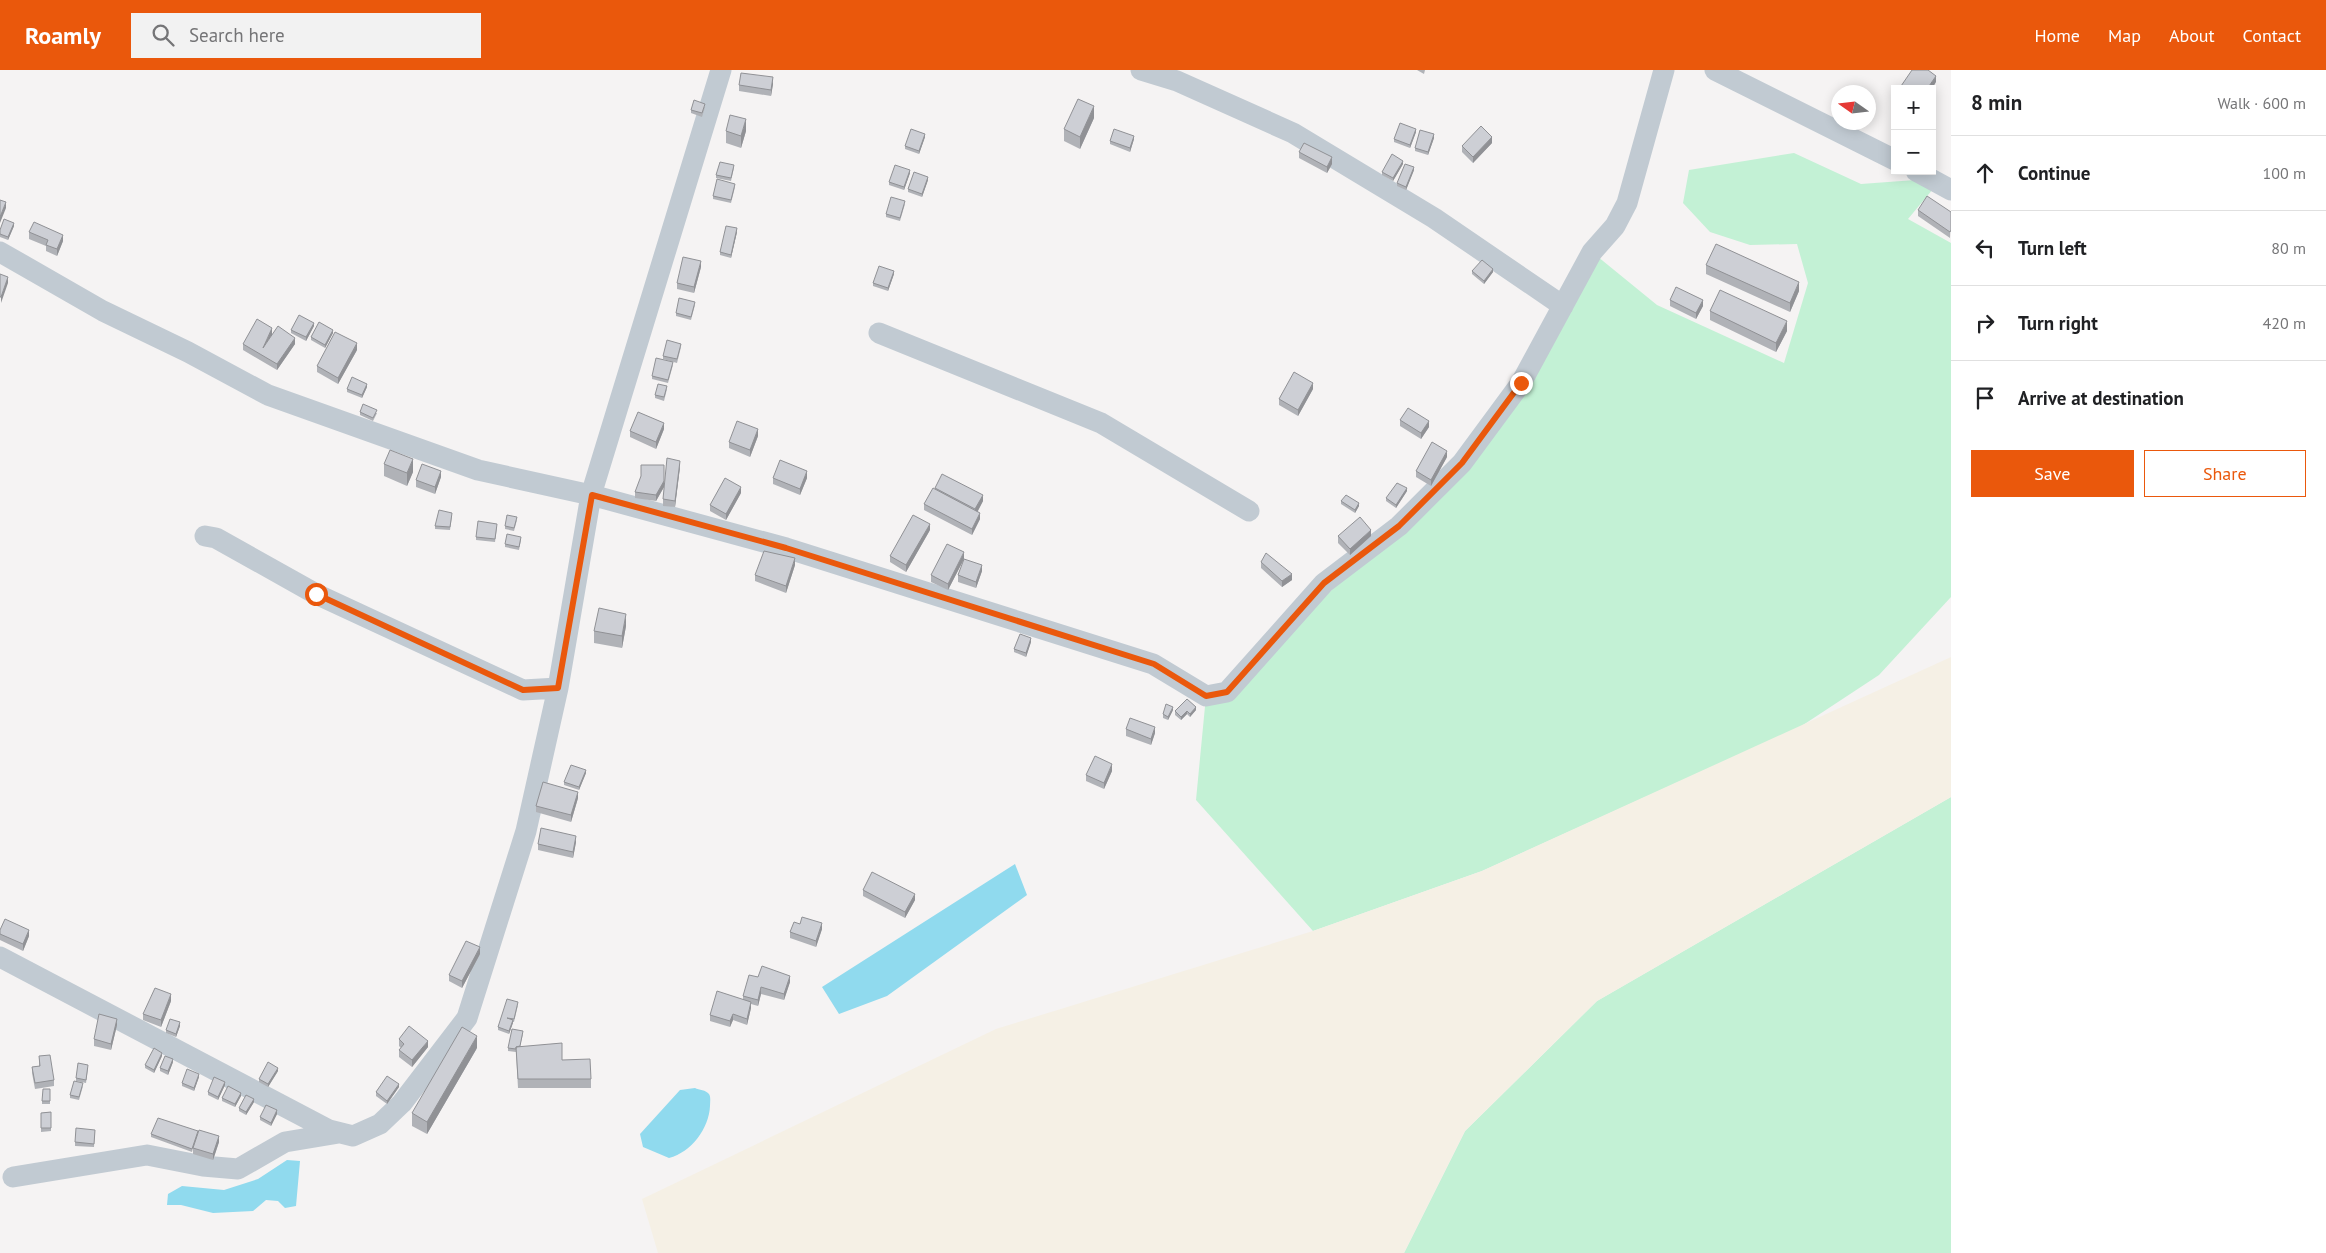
<!DOCTYPE html>
<html lang="en">
<head>
<meta charset="utf-8">
<style>
	body { margin:0; font-family:"PT Sans",sans-serif; background:#f2f2f2; color:#202124 }
	.controls { position:absolute; right:15px; top:15px; display:grid; overflow:hidden; border-radius:0px; box-shadow:0 2px 12px #0003 }
	.controls button { width:45px; height:45px; display:grid; place-items:center; padding:0; border:0; border-bottom:1px solid #e0e0e0; background:#fff; color:#202124; font:25px sans-serif }
	.compass { position:absolute; left:1831px; top:15px; width:45px; height:45px; border-radius:50%; background:#fff; box-shadow:0 2px 12px #0003; rotate:284deg }
	.stop { position:absolute; width:15px; height:15px; margin:-11px; border:4px solid #ea580c; border-radius:50%; background:#fff }
	.stop.end { background:#ea580c; border-color:#fff; box-shadow:0 1px 5px #0008 }
	.list { margin:0; padding:0; list-style:none }
	h2 { display:flex; justify-content:space-between; align-items:center; height:65px; margin:0; padding:0 20px; font-size:21px }
	h2 small { font-size:16px; font-weight:400; color:#757577 }
	.list li { display:grid; grid-template-columns:32px 1fr auto; gap:15px; align-items:center; box-sizing:border-box; height:75px; padding:0 20px; border-top:1px solid #e0e0e0 }
	.list b { display:block; font-size:19px; white-space:nowrap }
	.list em { font-size:16px; font-style:normal; color:#757577 }
	.actions { display:flex; gap:10px; padding:15px 20px }
	.actions a { flex:1; padding:11px 0; border:1px solid #ea580c; border-radius:0px; text-align:center; font-size:18px; color:#ea580c }
	.actions .main { background:#ea580c; color:#fff }
	.icon { flex:none; width:28px; height:28px; fill:none; stroke:currentColor; stroke-width:2; stroke-linecap:round; stroke-linejoin:round }
	.map { position:relative; flex:none; width:1951px; height:1183px; overflow:hidden }
	header { display:flex; align-items:center; gap:30px; box-sizing:border-box; height:70px; padding:0 25px; background:#ea580c; color:#fff }
	header strong { font-size:24px }
	nav { display:flex; gap:28px; margin-inline-start:auto; font-size:18px }
	.search { width:350px; height:45px; background:#f2f2f2; display:flex; align-items:center; gap:12px; box-sizing:border-box; padding:0 18px; border-radius:0px; color:#757577; font-size:19px }
	main { display:flex }
	aside { flex:1; background:#fff }
	.map>svg:first-child { display:block }
	.green { fill:#c3f1d5 }
	.sand { fill:#f5f0e5 }
	.water { fill:#90daee }
	.lines { fill:none; stroke-linecap:round; stroke-linejoin:round }
	.minor { stroke:#c1cad2; stroke-width:21 }
	.wall { fill:#b0b2b7 }
	.shaded-wall { fill:#909195 }
	.building { fill:#cdcfd5; stroke:#909195 }
	.route { stroke:#ea580c; stroke-width:6 }
</style>
</head>
<body>
<header>
<strong>Roamly</strong>
<div class="search"><svg class="icon" aria-label="search" viewBox="0 0 24 24"><circle cx="10" cy="10" r="6"/><path d="M15 15l6 6"/></svg>Search here</div>
<nav><a>Home</a><a>Map</a><a>About</a><a>Contact</a></nav>
</header>
<main>
<div class="map">
<svg width="1951" height="1183" viewBox="0 0 1951 1183">
	<rect width="100%" height="100%" fill="#f5f3f3"/>
	<path class="green" d="M1794,83L1861,114L1915,110L1938,113L1908,149L1951,173V527L1879,605L1800,657L1482,801L1313,861L1196,730L1206,626L1227,622L1462,393L1592,182L1657,235L1784,293L1808,213L1797,174L1750,175L1710,162L1683,133L1689,100Z
		M1951,727V1183H1404L1465,1061L1597,931Z"/>
	<path class="sand" d="M1951,587V727L1597,931L1465,1061L1404,1183H658L642,1129L996,959L1313,861L1482,801Z"/>
	<path class="water" d="M1015,794L1027,825L887,926L839,944L822,917Z
		M695,1018C699,1020 706,1020 709,1024C711,1027 710,1032 710,1036C709,1058 692,1082 669,1088L643,1077L640,1064L680,1020Z
		M287,1090L300,1091L296,1136L285,1138L278,1131L266,1130L253,1141L213,1143L181,1135H167L168,1124L182,1116L224,1120L258,1109Z"/>
	<g class="lines">
		<path class="minor" d="M1141,0L1177,11L1293,63L1434,148L1563,236
			M1715,0L1895,90
			M1916,101L1951,120
			M0,182L103,241L188,282L268,325L478,400L591,425L786,478L1153,594L1206,626L1227,622L1324,513L1399,456L1462,393L1521,313L1592,182L1615,156L1627,133L1664,0
			M879,263L1101,353L1249,441
			M205,466L216,468L316,524L523,620L558,618
			M0,887L329,1060L353,1066L380,1054L402,1033L467,948L526,761L558,618L591,425L721,0
			M13,1107L147,1085L203,1096L238,1099L285,1072L339,1063"/>
	</g>
	<path class="wall" d="M1417,0H1425L1424,4Z
		M773,14L771,26L739,21V15Z
		M1895,25V36L1892,35V28Z
		M705,37L702,47L691,43V40Z
		M1094,48L1080,79L1064,71V59Z
		M726,61H746L741,78L726,73Z
		M1416,62L1410,78L1394,72V69Z
		M925,67L919,84L905,79V76Z
		M1434,68L1428,85L1415,81V78Z
		M1134,69L1130,82L1110,74V71Z
		M1492,73L1473,93L1462,82V76Z
		M1299,82L1332,94L1327,103L1299,88Z
		M1403,94L1393,111L1382,105V102Z
		M734,98L731,111L716,108V105Z
		M1414,100L1406,120L1397,116V113Z
		M910,103L904,120L889,115V112Z
		M928,110L922,127L908,122V119Z
		M735,117L731,133L713,129V126Z
		M905,134L900,151L886,147V144Z
		M1918,140L1951,142L1950,168L1918,146Z
		M14,156L8,170L0,167V160Z
		M29,162L63,171L57,186L46,181V176L29,169Z
		M737,162L731,188L720,185V182Z
		M1706,195L1799,221L1790,242L1706,204Z
		M701,197L694,223L677,219V213Z
		M1472,201L1493,202L1484,214L1472,204Z
		M894,204L888,221L873,216V213Z
		M1670,230L1703,236L1696,249L1670,236Z
		M695,235L691,250L676,246V243Z
		M1710,241L1787,261L1776,282L1710,250Z
		M314,256L306,271L291,263V260Z
		M333,263L325,278L311,270V267Z
		M243,274H295L277,300L243,280Z
		M681,277L677,293L663,289V286Z
		M357,280L338,314L317,302V296Z
		M673,295L668,313L652,309V306Z
		M367,317L362,328L347,322V319Z
		M667,319L664,331L655,328V325Z
		M1313,319L1298,346L1279,335V329Z
		M360,342L377,343L373,351L360,345Z
		M1400,350L1429,357L1421,369L1400,356Z
		M664,359L656,379L630,367V361Z
		M758,366L750,387L729,378V372Z
		M1447,387L1431,416L1416,407V401Z
		M384,394L413,402L407,416L384,406Z
		M664,395V417L656,431L635,428V422Z
		M680,397L675,437L663,436V429Z
		M441,407L435,424L416,417V410Z
		M773,408H807L800,425L773,414Z
		M935,418L983,431L978,441L980,449L972,465L924,440V434L935,420Z
		M1407,421L1396,438L1386,431V428Z
		M741,423L726,450L710,441V435Z
		M1341,431L1359,436L1355,443L1341,434Z
		M452,446L450,460L435,459V456Z
		M517,450L514,461L505,459V456Z
		M497,457L495,472L476,470V467Z
		M930,460L906,502L890,492V486Z
		M1338,466H1371L1350,485L1338,473Z
		M521,470L519,480L505,477V474Z
		M964,489L948,520L931,512V505Z
		M1261,492L1292,510L1282,517L1261,498Z
		M795,495L786,523L755,511V505Z
		M982,501L976,518L958,512V505Z
		M626,556L622,578L594,573V561Z
		M1031,572L1026,587L1014,582V579Z
		M1173,640L1168,650L1163,648V644Z
		M1196,640L1190,647L1187,644L1181,650L1175,645V641Z
		M1126,659L1155,663L1151,675L1126,666Z
		M1112,701L1104,719L1086,711V705Z
		M586,703L579,720L564,715V712Z
		M578,728L571,752L536,742V736Z
		M576,772L573,788L538,780V774Z
		M863,820L915,830L905,848L863,826Z
		M800,854L822,859L816,877L790,868V862Z
		M0,860L29,866L23,881L0,870Z
		M480,884L462,918L449,911V905Z
		M758,907L790,912L784,930L761,924L758,936L751,934V938L747,955L733,950L730,957L710,951V945L743,929V926Z
		M171,931L161,957L143,950V944Z
		M518,935L514,952H513L509,964L498,960V957Z
		M117,955L111,980L94,976V969Z
		M180,956L176,967L166,963V960Z
		M523,964L520,976L562,990L591,1009V1018H518L516,982L508,981V978Z
		M399,969L428,977L412,997L399,987V980L401,978L399,976Z
		M477,978L427,1064L412,1056V1043Z
		M39,986L54,1010V1016L35,1019L32,1003V997L39,996Z
		M162,986L154,1003L145,998V995Z
		M173,992L168,1005L160,1001V998Z
		M88,998L86,1013L76,1011V1008Z
		M278,1001L268,1017L259,1012V1009Z
		M199,1007L194,1021L182,1016V1013Z
		M225,1015L218,1030L208,1025V1022Z
		M83,1016L79,1030L70,1028V1025Z
		M399,1017L387,1034L376,1026V1022Z
		M50,1019V1034H42V1031Z
		M241,1026L235,1037L222,1031V1028Z
		M254,1032L246,1045L239,1041V1038Z
		M51,1042V1061L41,1062V1043Z
		M277,1044L271,1056L260,1050V1047Z
		M95,1060L94,1077L75,1076V1072Z
		M151,1064H198L219,1072L213,1090L193,1084V1078L192,1082L151,1067Z"/>
	<path class="shaded-wall" d="M1936,6V12L1932,19H1927Z
		M773,7V14L771,26V20Z
		M1094,36V48L1080,79V67Z
		M746,49V61L741,78V66Z
		M1416,59V62L1410,78V75Z
		M925,64V67L919,84V81Z
		M1434,64V68L1428,85V82Z
		M1134,66V69L1130,82V78Z
		M1492,67V73L1473,93V87Z
		M1332,87V94L1327,103V97Z
		M1403,91V94L1393,111V108Z
		M1414,97V100L1406,120V117Z
		M910,100V103L904,120V117Z
		M928,107V110L922,127V124Z
		M6,132V138L0,153V147Z
		M14,153V156L8,170V167Z
		M737,158V162L731,188V185Z
		M63,165V171L57,186V179Z
		M701,191V197L694,223V217Z
		M1493,199V202L1484,214V211Z
		M894,201V204L888,221V218Z
		M8,207V213L1,233V227Z
		M1799,212V221L1790,242V233Z
		M1703,230V236L1696,249V243Z
		M1787,251V261L1776,282V273Z
		M314,253V256L306,271V267Z
		M272,258V265L263,278Z
		M333,260V263L325,278V275Z
		M295,268V274L277,300V294Z
		M357,273V280L338,314V308Z
		M1313,313V319L1298,346V340Z
		M367,314V317L362,328V325Z
		M1429,351V357L1421,369V363Z
		M664,353V359L656,379V372Z
		M758,359V366L750,387V380Z
		M1447,381V387L1431,416V410Z
		M413,389V402L407,416V403Z
		M680,391V397L675,437V431Z
		M441,401V407L435,424V417Z
		M807,401V408L800,425V419Z
		M664,411V417L656,431V425Z
		M741,417V423L726,450V444Z
		M1407,418V421L1396,438V435Z
		M983,425V431L975,446V439Z
		M1359,433V436L1355,443V440Z
		M980,443V449L972,465V459Z
		M930,454V460L906,502V495Z
		M1371,460V466L1350,485V479Z
		M964,482V489L948,520V514Z
		M795,488V495L786,523V516Z
		M982,495V501L976,518V512Z
		M1292,504V510L1282,517V511Z
		M626,544V556L622,578V566Z
		M1031,568V572L1026,587V583Z
		M1173,637V640L1168,650V647Z
		M1196,637V640L1190,647V644Z
		M1187,641V644L1181,650V647Z
		M1155,657V663L1151,675V669Z
		M1112,694V701L1104,719V713Z
		M586,700V703L579,720V717Z
		M578,722V728L571,752V745Z
		M576,766V772L573,788V782Z
		M915,824V830L905,848V842Z
		M822,853V859L816,877V871Z
		M29,860V866L23,881V874Z
		M480,877V884L462,918V911Z
		M790,906V912L784,930V924Z
		M761,917V924L758,936V930Z
		M171,924V931L161,957V950Z
		M751,932V938L747,955V949Z
		M733,944V950L730,957V951Z
		M117,949V955L111,980V974Z
		M513,950V953L509,964V961Z
		M180,952V956L176,967V964Z
		M477,966V978L427,1064V1052Z
		M428,971V977L412,997V990Z
		M162,983V986L154,1003V1000Z
		M173,989V992L168,1005V1001Z
		M278,998V1001L268,1017V1014Z
		M199,1004V1007L194,1021V1018Z
		M225,1012V1015L218,1030V1027Z
		M399,1014V1017L387,1034V1031Z
		M241,1023V1026L235,1037V1034Z
		M254,1029V1032L246,1045V1042Z
		M277,1040V1044L271,1056V1053Z
		M219,1066V1072L213,1090V1084Z"/>
	<path class="building" d="M1912,0H1928L1936,6L1927,19H1899Z
		M741,3L773,7L771,20L739,15Z
		M1078,29L1094,36L1080,67L1064,59Z
		M694,30L705,34L702,43L691,40Z
		M730,45L746,49L741,66L726,61Z
		M1400,53L1416,59L1410,75L1394,69Z
		M1481,56L1492,67L1473,87L1462,76Z
		M911,59L925,64L919,81L905,76Z
		M1114,59L1134,66L1130,78L1110,71Z
		M1420,60L1434,64L1428,82L1415,78Z
		M1304,73L1332,87L1327,97L1299,82Z
		M1392,84L1403,91L1393,108L1382,102Z
		M720,92L734,95L731,108L716,105Z
		M1405,94L1414,97L1406,117L1397,113Z
		M895,95L910,100L904,117L889,112Z
		M914,102L928,107L922,124L908,119Z
		M717,109L735,114L731,130L713,126Z
		M1927,126L1951,142V160L1950,162L1918,140Z
		M891,127L905,131L900,148L886,144Z
		M0,130L6,132L0,147Z
		M4,149L14,153L8,167L0,164V160Z
		M34,152L63,165L57,179L46,175L48,170L29,162Z
		M726,156L737,158L731,185L720,182Z
		M1716,174L1799,212L1790,233L1706,195Z
		M683,187L701,191L694,217L677,213Z
		M1482,190L1493,199L1484,211L1472,201Z
		M879,196L894,201L888,218L873,213Z
		M0,204L8,207L1,227H0Z
		M1676,217L1703,230L1696,243L1670,230Z
		M1720,220L1787,251L1776,273L1710,241Z
		M679,228L695,232L691,247L676,243Z
		M299,245L314,253L306,267L291,260Z
		M257,249L272,258L263,278L278,256L295,268L277,294L243,274Z
		M319,252L333,260L325,275L311,267Z
		M335,262L357,273L338,308L317,296Z
		M667,270L681,274L677,289L663,286Z
		M656,288L673,292L668,310L652,306Z
		M1294,302L1313,313L1298,340L1279,329Z
		M352,307L367,314L362,325L347,319Z
		M658,314L667,316L664,327L655,325Z
		M363,334L377,340L373,348L360,342Z
		M1408,338L1429,351L1421,363L1400,350Z
		M638,342L664,353L656,372L630,361Z
		M737,351L758,359L750,380L729,372Z
		M1432,372L1447,381L1431,410L1416,401Z
		M390,380L413,389L407,403L384,394Z
		M667,388L680,391L675,431L663,429Z
		M780,390L807,401L800,419L773,408Z
		M422,394L441,401L435,417L416,410Z
		M641,395H664V411L656,425L635,422L641,406Z
		M942,404L983,425L975,439L935,418Z
		M725,408L741,417L726,444L710,435Z
		M1397,413L1407,418L1396,435L1386,428Z
		M933,418L980,443L972,459L924,434Z
		M1346,425L1359,433L1355,440L1341,431Z
		M439,440L452,443L450,457L435,456Z
		M507,445L517,447L514,458L505,456Z
		M913,445L930,454L906,495L890,486Z
		M1360,447L1371,460L1350,479L1338,466Z
		M478,451L497,454L495,469L476,467Z
		M507,464L521,467L519,477L505,474Z
		M947,474L964,482L948,514L931,505Z
		M764,481L795,488L786,516L755,505Z
		M1266,483L1292,504L1282,511L1261,492Z
		M964,489L982,495L976,512L958,505Z
		M599,538L626,544L622,566L594,561Z
		M1020,564L1031,568L1026,583L1014,579Z
		M1187,629L1196,637L1190,644L1187,641L1181,647L1175,641Z
		M1166,634L1173,637L1168,647L1163,644Z
		M1130,648L1155,657L1151,669L1126,659Z
		M1095,686L1112,694L1104,713L1086,705Z
		M571,695L586,700L579,717L564,712Z
		M543,712L578,722L571,745L536,736Z
		M541,758L576,766L573,782L538,774Z
		M872,802L915,824L905,842L863,820Z
		M802,847L822,853L816,871L790,862L794,852L800,854Z
		M5,849L29,860L23,874L0,864V860Z
		M466,871L480,877L462,911L449,905Z
		M762,896L790,906L784,924L761,917L758,930L743,926L749,905L758,907Z
		M155,918L171,924L161,950L143,944Z
		M717,921L751,932L747,949L733,944L730,951L710,945Z
		M507,929L518,932L514,949L507,948L513,950L509,961L498,957Z
		M99,944L117,949L111,974L94,969Z
		M170,949L180,952L176,964L166,960Z
		M409,956L428,971L412,990L399,980L404,974L399,969Z
		M462,957L477,966L427,1052L412,1043Z
		M512,959L523,961L520,976L516,977V979L508,978Z
		M562,973V990L590,989L591,1009H518L516,977Z
		M154,978L162,983L154,1000L145,995Z
		M50,985L54,1010L35,1013L32,997L40,996L39,986Z
		M165,986L173,989L168,1001L160,998Z
		M268,992L278,998L268,1014L259,1009Z
		M78,993L88,995L86,1010L76,1008Z
		M187,999L199,1004L194,1018L182,1013Z
		M387,1006L399,1014L387,1031L376,1022Z
		M214,1007L225,1012L218,1027L208,1022Z
		M74,1011L83,1013L79,1027L70,1025Z
		M228,1016L241,1023L235,1034L222,1028Z
		M43,1019H50V1031H42Z
		M246,1025L254,1029L246,1042L239,1038Z
		M266,1035L277,1040L271,1053L260,1047Z
		M51,1042V1058H41V1043Z
		M158,1048L198,1061L192,1079L151,1064Z
		M76,1058L95,1060L94,1074L75,1072Z
		M199,1060L219,1066L213,1084L193,1078Z"/>
	<g class="lines">
		<path class="route" d="M316,524L523,620L558,618L592,425L786,478L1154,594L1206,626L1227,622L1324,513L1399,456L1462,393L1521,313"/>
	</g>
</svg>
<div class="controls">
<button>+</button>
<button>−</button>
</div>
<svg class="compass" viewBox="-18 -18 36 36"><path d="M0-13l5 13h-10z" fill="#e53935"/><path d="M0 13l5-13h-10z" fill="#757577"/></svg>
<div class="stop" style="left:316px;top:524px"></div>
<div class="stop end" style="left:1521px;top:313px"></div>
</div>
<aside>
<h2>8 min<small>Walk · 600 m</small></h2>
<ul class="list">
<li><svg class="icon" aria-label="ahead" viewBox="0 0 24 24"><path d="M12 20V5M6 11l6-6 6 6"/></svg><div><b>Continue</b></div><em>100 m</em></li>
<li><svg class="icon" aria-label="left" viewBox="0 0 24 24"><path d="M17 20v-9H6M10 6l-5 5 5 5"/></svg><div><b>Turn left</b></div><em>80 m</em></li>
<li><svg class="icon" aria-label="right" viewBox="0 0 24 24"><path d="M7 20v-9h11M14 6l5 5-5 5"/></svg><div><b>Turn right</b></div><em>420 m</em></li>
<li><svg class="icon" aria-label="arrive" viewBox="0 0 24 24"><path d="M6 21V4h12l-3 4 3 4H6"/></svg><div><b>Arrive at destination</b></div></li>
</ul>
<div class="actions"><a class="main">Save</a><a>Share</a></div>
</aside>
</main>
</body>
</html>
